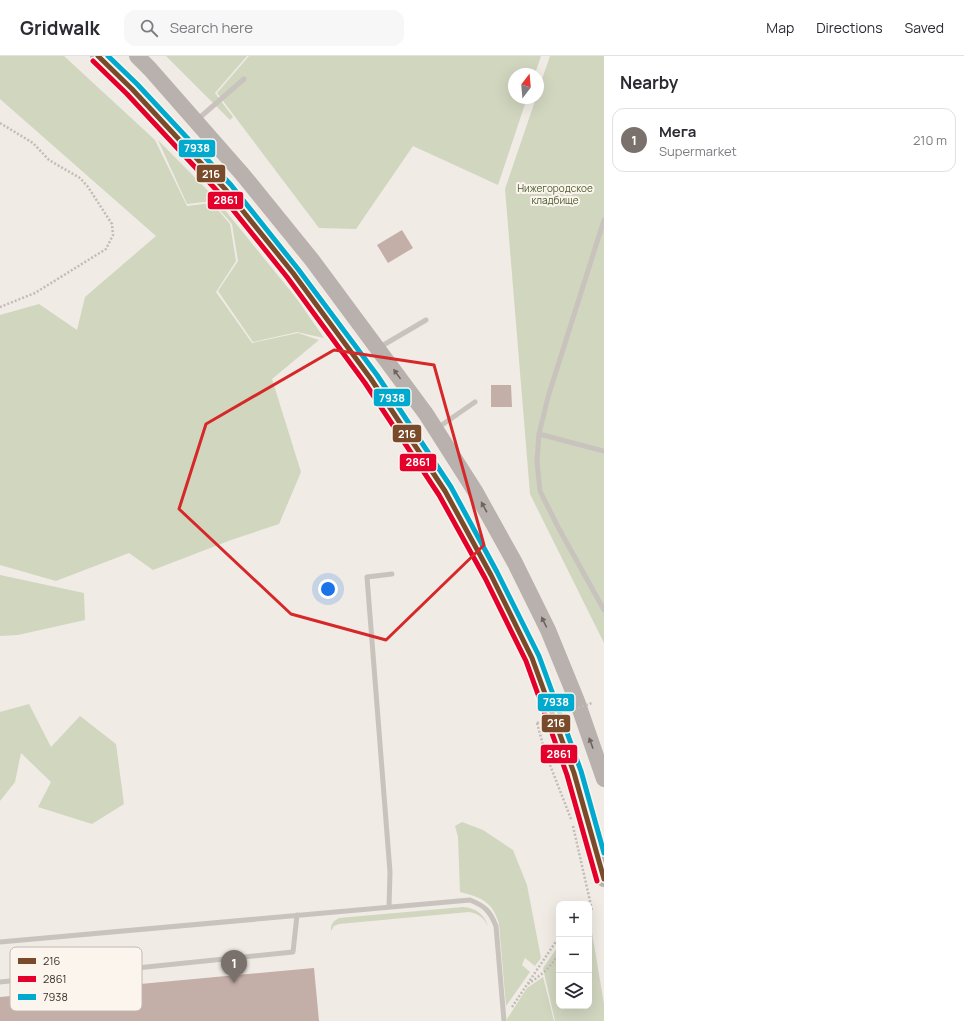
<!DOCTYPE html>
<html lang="en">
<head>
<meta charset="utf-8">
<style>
	body { margin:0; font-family:Manrope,sans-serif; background:#f7f7f7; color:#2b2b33 }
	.controls { position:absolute; right:12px; bottom:12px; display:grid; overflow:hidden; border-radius:8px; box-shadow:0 4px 16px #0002 }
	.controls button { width:36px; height:36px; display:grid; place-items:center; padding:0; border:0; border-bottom:1px solid #e1e1e2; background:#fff; color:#2b2b33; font:20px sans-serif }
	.compass { position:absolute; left:508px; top:12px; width:36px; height:36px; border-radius:50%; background:#fff; box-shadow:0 4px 16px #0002; rotate:16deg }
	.you { position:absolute; left:328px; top:533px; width:14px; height:14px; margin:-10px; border:3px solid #fff; border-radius:50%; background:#1a73e8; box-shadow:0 0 0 6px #1a73e833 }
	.badge { display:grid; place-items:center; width:26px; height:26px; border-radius:50%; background:#7a716c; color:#fff; font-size:13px; font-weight:700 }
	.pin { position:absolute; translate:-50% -33px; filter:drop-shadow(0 1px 2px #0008) }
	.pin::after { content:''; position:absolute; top:21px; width:14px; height:12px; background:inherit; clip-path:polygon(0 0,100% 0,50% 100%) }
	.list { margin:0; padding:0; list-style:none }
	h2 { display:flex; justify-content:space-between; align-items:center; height:52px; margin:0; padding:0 16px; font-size:17px }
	h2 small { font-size:13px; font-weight:400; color:#7c7c81 }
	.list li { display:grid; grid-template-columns:26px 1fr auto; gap:12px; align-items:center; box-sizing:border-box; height:64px; margin:0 8px 8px; padding:0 8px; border:1px solid #e1e1e2; border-radius:12px }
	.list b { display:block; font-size:15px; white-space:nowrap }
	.list p { margin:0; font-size:13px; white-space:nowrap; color:#7c7c81 }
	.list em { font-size:13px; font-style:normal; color:#7c7c81 }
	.icon { flex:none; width:22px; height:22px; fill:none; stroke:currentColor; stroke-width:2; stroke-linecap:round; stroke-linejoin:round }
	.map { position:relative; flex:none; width:604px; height:965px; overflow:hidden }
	header { display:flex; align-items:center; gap:24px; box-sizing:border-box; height:56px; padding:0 20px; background:#fff; border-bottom:1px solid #e1e1e2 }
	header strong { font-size:19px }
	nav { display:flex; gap:22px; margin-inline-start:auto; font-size:14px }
	.search { width:280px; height:36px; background:#f7f7f7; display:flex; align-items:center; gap:10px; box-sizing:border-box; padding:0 14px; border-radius:12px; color:#7c7c81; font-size:15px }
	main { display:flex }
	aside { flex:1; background:#fff }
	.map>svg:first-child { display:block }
	.green { fill:#d1d6bf }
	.building { fill:#c3afa7 }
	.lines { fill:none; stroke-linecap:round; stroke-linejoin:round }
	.path { stroke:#c2bbb6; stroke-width:2.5; stroke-dasharray:2 2; stroke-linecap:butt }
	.lane { stroke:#c9c3be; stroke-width:5 }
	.primary { stroke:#b8b1ad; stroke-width:16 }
	.path-bridge { stroke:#c2bbb6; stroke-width:2.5; stroke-dasharray:2 2; stroke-linecap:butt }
	.bus-1-casing { stroke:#fbf5ee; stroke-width:8 }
	.bus-2-casing { stroke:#fbf5ee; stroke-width:8 }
	.bus-3-casing { stroke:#fbf5ee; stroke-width:8 }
	.bus-1 { stroke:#7a4b2a; stroke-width:5 }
	.bus-2 { stroke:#e4002b; stroke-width:5 }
	.bus-3 { stroke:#00a9ce; stroke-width:5 }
	.oneway { fill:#6d645f }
	.marked { fill:none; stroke:#d62828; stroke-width:3; stroke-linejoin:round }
	.labels { text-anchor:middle; stroke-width:4; stroke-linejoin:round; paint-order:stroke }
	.park-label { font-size:10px; fill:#4a5a2e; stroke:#fbf5ee }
	.key { fill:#fbf5ee; stroke:#c1bab4; stroke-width:1 }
	.key-label { font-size:11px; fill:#3b302b }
	.line-badge { stroke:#fbf5ee; stroke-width:1.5 }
	.badge-label { font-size:11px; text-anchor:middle; font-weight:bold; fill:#fff }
</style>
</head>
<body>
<header>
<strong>Gridwalk</strong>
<div class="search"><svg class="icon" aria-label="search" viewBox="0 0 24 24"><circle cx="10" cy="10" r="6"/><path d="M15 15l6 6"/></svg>Search here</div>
<nav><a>Map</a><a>Directions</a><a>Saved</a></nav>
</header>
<main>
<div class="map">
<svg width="604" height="965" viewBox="0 0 604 965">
	<rect width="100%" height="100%" fill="#f0ebe5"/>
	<path class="green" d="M0,0H64L155,84L187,150L212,147L230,168L236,205L216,236L252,287L298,277L319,284L272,323L301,416L279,468L231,484L153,514L129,497L56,525L0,509V259L39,248L77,274L85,241L156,180L0,43Z
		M166,0H247L215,37L233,61L230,64Z
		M249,0H541L535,18H514V42H527L498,129L413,90L356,173L319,172L217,37Z
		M550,0H604V587L530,438L505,133L536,42H538V35Z
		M158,84L216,143L297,243L324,282L297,276L253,286L218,235L238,205L232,168L212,145L187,148Z
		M0,519L84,537L85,564L18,579L0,580Z
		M29,648L51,691L80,660L116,688L124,748L92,768L38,751L51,726L21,697L15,726L0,745V656Z
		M462,766L483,774L513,794L527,829L541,902L535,910L525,902L522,909L530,916L506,950L499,868C493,846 481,841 460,836L458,781L455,770Z
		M463,851C476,852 484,858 488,870C483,861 479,858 469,856L339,868L334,870L331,875C331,868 332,866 339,862Z
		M589,859L604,948V965H555L543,912L559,889V950H589Z
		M543,921L554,965H507V963L527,932Z"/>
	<path class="building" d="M402,174L413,192L388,207L377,189Z
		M491,329H511L512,351H491Z
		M314,912L319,965H0V941Z"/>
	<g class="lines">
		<path class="path" d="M0,67L33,87L49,104L80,122L88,131L112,168L113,179L106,193L35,237L0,251
			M537,667L545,696L571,763
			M573,770L592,854L589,855
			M528,928C540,920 553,910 559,896
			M512,951L559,881"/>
		<path class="lane" d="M198,63L244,23
			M604,164L548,341L539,378L537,405L540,435L558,471L604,554
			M380,291L426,264
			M436,373L475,346
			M539,378L604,395
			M389,851L390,816L367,521L392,518
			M0,886L470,844C485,850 490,855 496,870L504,965
			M0,926L293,896L297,859"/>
		<path class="primary" d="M98,0L132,33L226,134L293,217L371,323L445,435L491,519L532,602L574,717L604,823
			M137,0L150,13L243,119L312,204L426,358L475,435L515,507L548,574L577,645L604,723"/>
		<path class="path-bridge" d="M537,667L592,647"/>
		<defs>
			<path id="bus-1" d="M98,0L132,33L226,134L293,217L371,323L445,435L491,519L532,602L574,717L604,823"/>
			<path id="bus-2" d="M93,5L127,38L221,139L287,221L365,327L439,439L485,522L526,605L567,719L597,825"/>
			<path id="bus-3" d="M108,0L137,28L231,129L298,213L377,319L451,431L497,516L539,600L581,715L604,797"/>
		</defs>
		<use href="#bus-1" class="bus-1-casing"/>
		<use href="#bus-2" class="bus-2-casing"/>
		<use href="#bus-3" class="bus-3-casing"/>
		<use href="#bus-1" class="bus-1"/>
		<use href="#bus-2" class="bus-2"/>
		<use href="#bus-3" class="bus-3"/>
	</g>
	<defs><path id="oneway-solid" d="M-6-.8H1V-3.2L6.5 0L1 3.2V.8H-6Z"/></defs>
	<g class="oneway">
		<use href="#oneway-solid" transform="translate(397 318) rotate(-126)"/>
		<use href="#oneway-solid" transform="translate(484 451) rotate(-119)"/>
		<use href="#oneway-solid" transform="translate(544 566) rotate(-116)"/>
		<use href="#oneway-solid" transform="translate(591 687) rotate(-110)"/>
	</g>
	<path class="marked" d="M334,294L434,309L484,489L386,584L291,558L179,453L206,368Z"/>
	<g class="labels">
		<g class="park-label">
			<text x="555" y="136">Нижегородское<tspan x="555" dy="12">кладбище</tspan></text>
		</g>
	</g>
	<rect x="10" y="891" width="132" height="64" rx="6" class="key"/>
	<rect x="18" y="902" width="18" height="6" fill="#7a4b2a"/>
	<rect x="18" y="920" width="18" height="6" fill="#e4002b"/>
	<rect x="18" y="938" width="18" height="6" fill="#00a9ce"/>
	<g class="key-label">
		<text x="43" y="909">216</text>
		<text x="43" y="927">2861</text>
		<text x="43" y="945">7938</text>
	</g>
	<g class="line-badge">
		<rect x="178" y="83" width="38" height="19" rx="4" fill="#00a9ce"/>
		<rect x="196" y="108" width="30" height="19" rx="4" fill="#7a4b2a"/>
		<rect x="207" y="135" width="37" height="19" rx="4" fill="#e4002b"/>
		<rect x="373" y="332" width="38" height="19" rx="4" fill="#00a9ce"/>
		<rect x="392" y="368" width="30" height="19" rx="4" fill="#7a4b2a"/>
		<rect x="399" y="397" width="38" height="19" rx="4" fill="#e4002b"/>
		<rect x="537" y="637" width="38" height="19" rx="4" fill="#00a9ce"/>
		<rect x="541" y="658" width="30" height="19" rx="4" fill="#7a4b2a"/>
		<rect x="540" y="688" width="38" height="20" rx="4" fill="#e4002b"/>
	</g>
	<g class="badge-label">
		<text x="197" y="96">7938</text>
		<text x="211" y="122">216</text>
		<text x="226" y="148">2861</text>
		<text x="392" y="346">7938</text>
		<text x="407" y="382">216</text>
		<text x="418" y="410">2861</text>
		<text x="556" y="650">7938</text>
		<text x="556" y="671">216</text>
		<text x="559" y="702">2861</text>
	</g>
</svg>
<div class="controls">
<button>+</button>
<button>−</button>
<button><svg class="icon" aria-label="layers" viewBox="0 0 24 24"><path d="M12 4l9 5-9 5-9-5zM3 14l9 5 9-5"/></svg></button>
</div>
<svg class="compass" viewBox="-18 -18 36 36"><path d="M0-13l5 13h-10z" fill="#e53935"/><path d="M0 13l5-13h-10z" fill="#7c7c81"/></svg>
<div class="you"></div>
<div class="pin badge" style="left:234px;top:927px">1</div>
</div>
<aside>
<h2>Nearby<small></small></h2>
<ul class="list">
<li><span class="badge">1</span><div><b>Мега</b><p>Supermarket</p></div><em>210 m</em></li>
</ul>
</aside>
</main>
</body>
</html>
